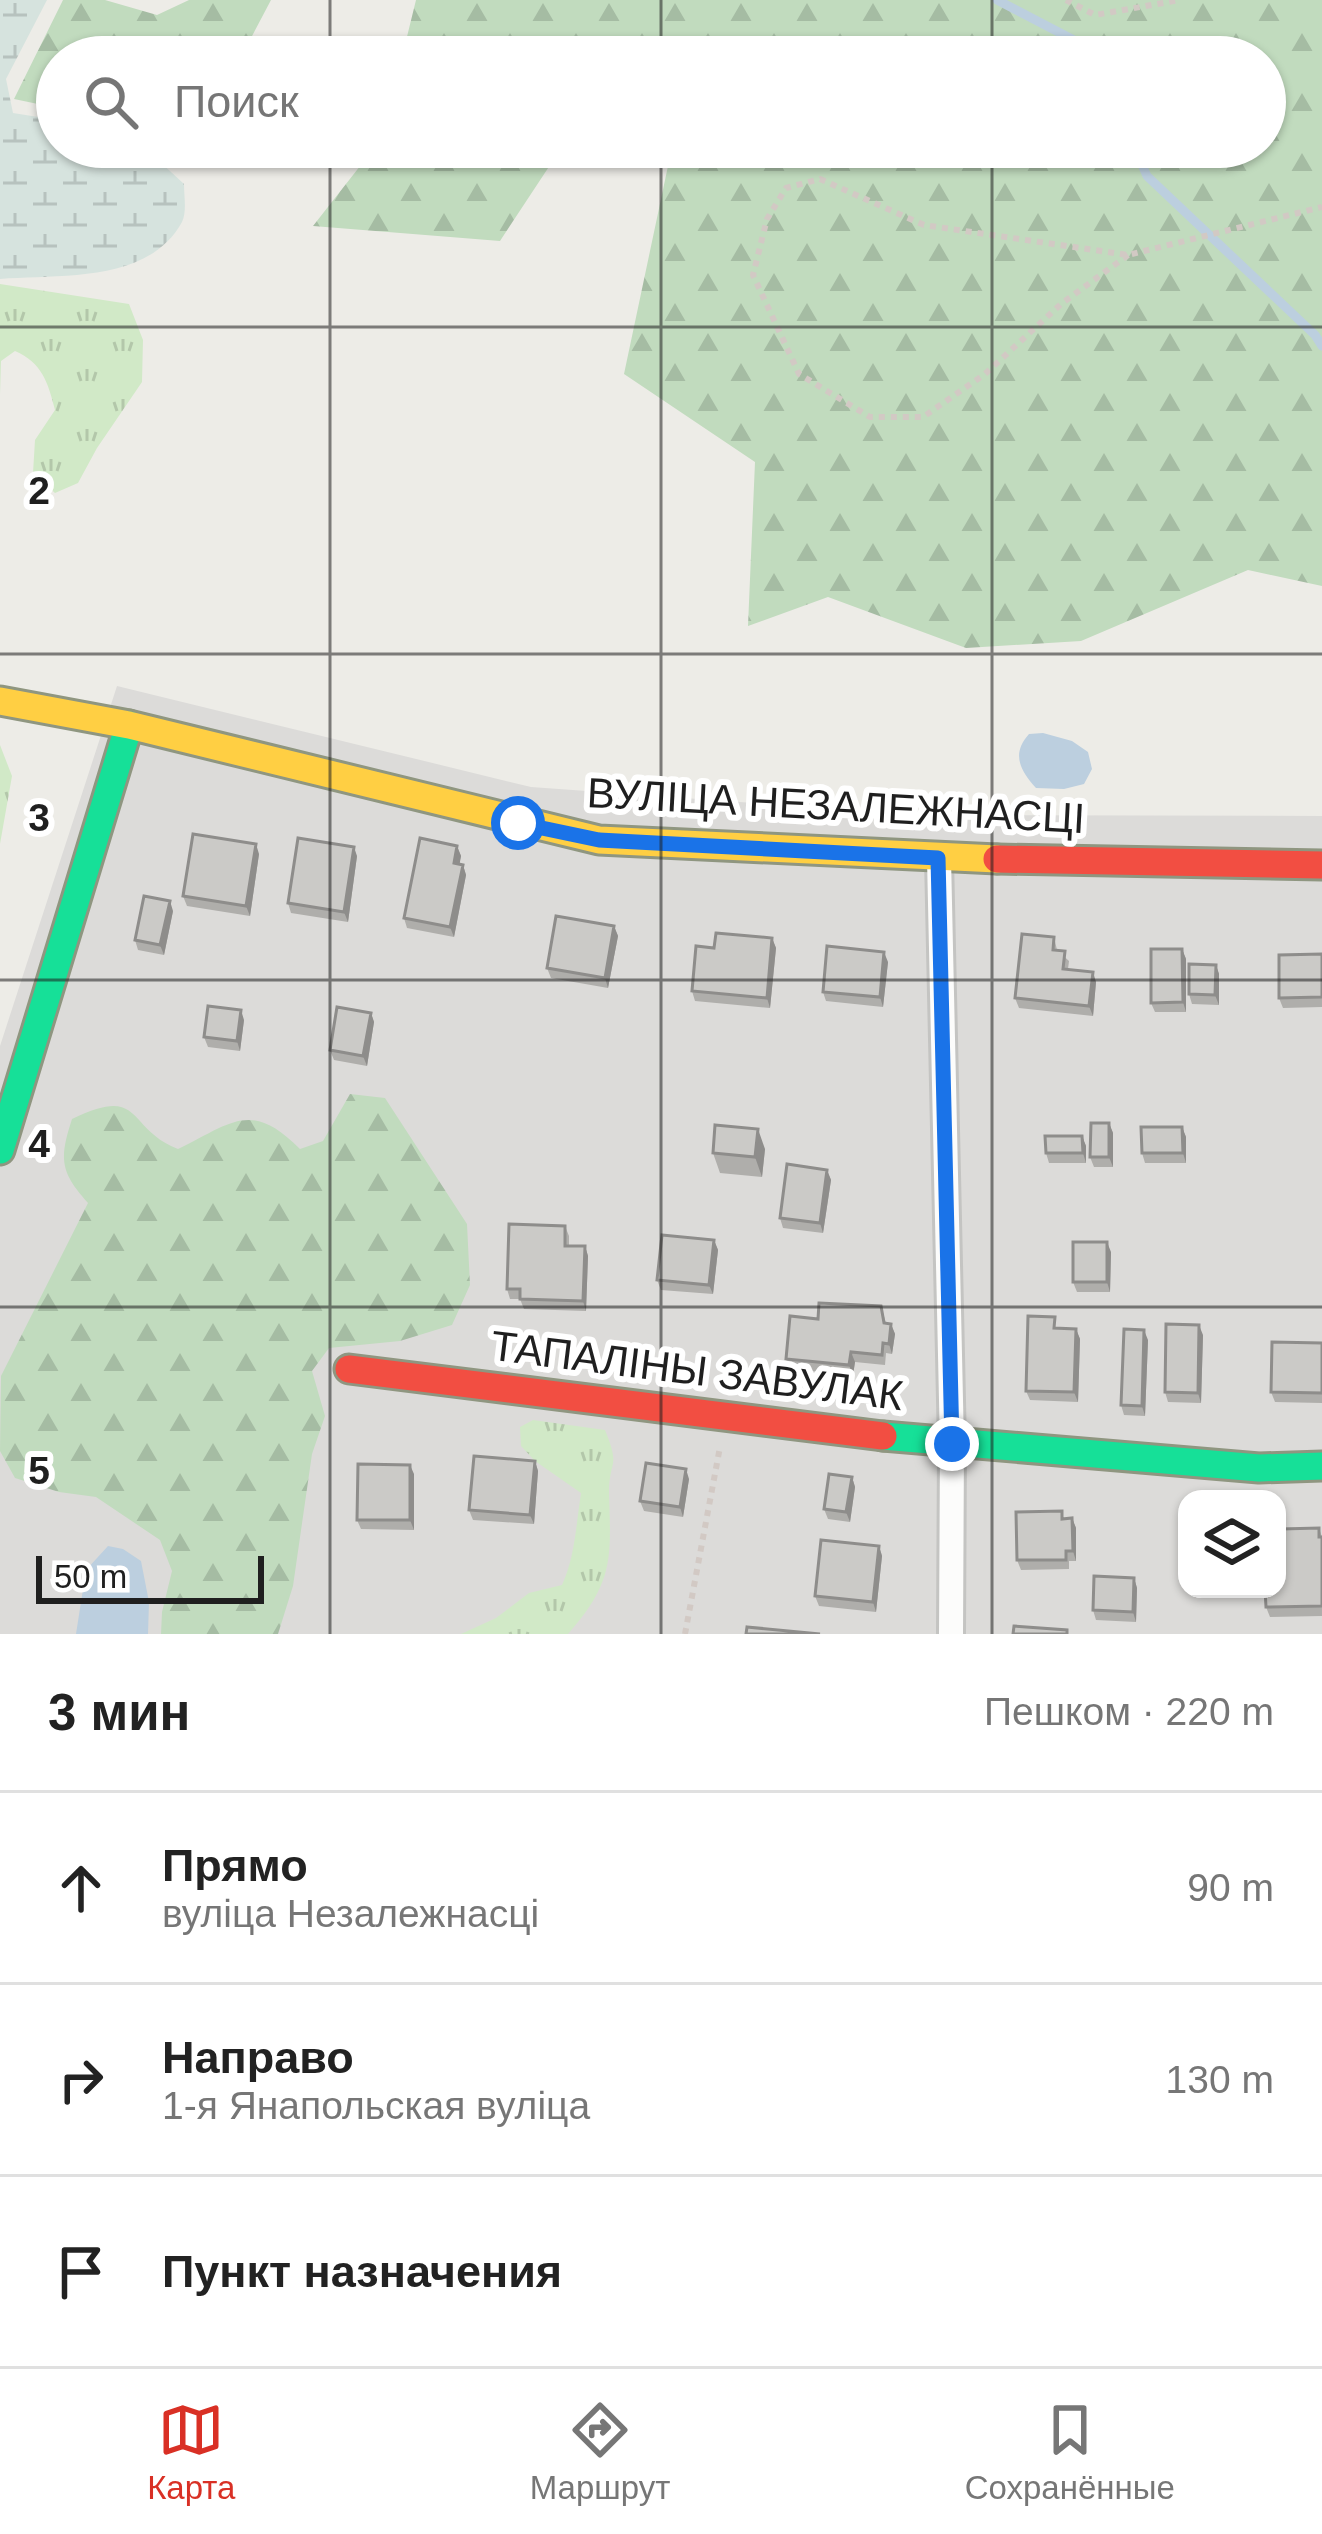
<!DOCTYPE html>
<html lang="ru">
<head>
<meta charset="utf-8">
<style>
	body { margin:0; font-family:Arial,sans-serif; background:#f6f6f6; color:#222 }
	.controls { position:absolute; right:36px; bottom:36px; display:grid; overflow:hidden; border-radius:24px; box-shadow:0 3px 9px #0004 }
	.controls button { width:108px; height:108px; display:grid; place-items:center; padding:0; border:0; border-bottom:3px solid #e0e0e0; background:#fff; color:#222; font:60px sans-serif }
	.scale { position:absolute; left:36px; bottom:30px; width:228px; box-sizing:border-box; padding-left:12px; border:6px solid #1f1f1f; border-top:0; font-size:33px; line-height:42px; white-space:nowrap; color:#1f1f1f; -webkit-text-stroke:9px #fff; paint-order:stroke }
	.stop { position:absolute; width:36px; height:36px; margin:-27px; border:9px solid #1a73e8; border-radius:50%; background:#fff }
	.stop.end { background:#1a73e8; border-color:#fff; box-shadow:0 3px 12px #0008 }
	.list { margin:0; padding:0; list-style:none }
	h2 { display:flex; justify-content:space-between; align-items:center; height:156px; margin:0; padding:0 48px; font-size:51px }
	h2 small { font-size:39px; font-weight:400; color:#767676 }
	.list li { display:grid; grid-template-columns:78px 1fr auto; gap:36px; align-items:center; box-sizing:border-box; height:192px; padding:0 48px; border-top:3px solid #e0e0e0 }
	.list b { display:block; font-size:45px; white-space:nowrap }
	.list p { margin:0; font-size:39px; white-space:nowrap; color:#767676 }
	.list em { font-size:39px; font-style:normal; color:#767676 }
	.icon { flex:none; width:66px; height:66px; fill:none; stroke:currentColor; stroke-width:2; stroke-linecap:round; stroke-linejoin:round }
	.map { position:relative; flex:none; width:1322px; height:1634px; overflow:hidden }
	.search { position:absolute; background:#fff; box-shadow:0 3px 9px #0004; left:36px; right:36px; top:36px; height:132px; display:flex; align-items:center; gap:30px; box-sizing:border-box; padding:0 42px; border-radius:66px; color:#767676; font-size:45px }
	.sheet { height:732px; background:#fff }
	nav { display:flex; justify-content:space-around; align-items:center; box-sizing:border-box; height:168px; border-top:3px solid #e0e0e0; background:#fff; font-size:33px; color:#767676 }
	nav a { display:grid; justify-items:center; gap:6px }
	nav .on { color:#d93025 }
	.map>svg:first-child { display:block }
	.residential { fill:#dcdbd9; fill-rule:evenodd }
	.grass { fill:url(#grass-tufts) }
	.forest { fill:url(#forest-firs) }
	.wetland { fill:url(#wetland-marsh) }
	.water { fill:#bccfdf }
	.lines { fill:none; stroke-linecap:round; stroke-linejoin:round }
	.stream { stroke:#bccfdf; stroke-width:9 }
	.street-casing { stroke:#c4c4c2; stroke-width:30 }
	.fast-casing { stroke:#8f9680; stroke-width:33 }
	.slow-casing { stroke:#8f9680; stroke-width:33 }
	.jam-casing { stroke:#8f9680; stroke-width:33 }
	.path { stroke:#d2c9c4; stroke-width:6; stroke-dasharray:6 6; stroke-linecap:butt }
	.street { stroke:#fcfcfb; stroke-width:24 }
	.fast { stroke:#16e098; stroke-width:27 }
	.slow { stroke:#ffcf43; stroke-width:27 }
	.jam { stroke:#f24e42; stroke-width:27 }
	.wall { fill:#afaeab }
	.shaded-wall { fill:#8e8d8b }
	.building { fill:#cbcac7; stroke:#8e8d8b; stroke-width:3 }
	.route { stroke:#1a73e8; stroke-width:15 }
	.grid { fill:none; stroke:#1f1f1f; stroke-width:3; stroke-opacity:0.55 }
	.labels { text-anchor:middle; stroke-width:12; stroke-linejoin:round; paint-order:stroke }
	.street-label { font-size:42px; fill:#1f1f1f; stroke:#fff }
	.grid-label { font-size:39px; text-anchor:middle; font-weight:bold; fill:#1f1f1f; stroke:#fff; stroke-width:12; stroke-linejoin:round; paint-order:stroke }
</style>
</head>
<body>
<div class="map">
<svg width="1322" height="1634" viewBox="0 0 1322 1634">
	<defs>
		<pattern id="grass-tufts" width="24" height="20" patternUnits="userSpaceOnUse" patternTransform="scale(3)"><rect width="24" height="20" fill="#d1e9c7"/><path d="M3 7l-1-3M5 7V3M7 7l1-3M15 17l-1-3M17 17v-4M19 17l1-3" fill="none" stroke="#b3c7aa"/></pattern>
		<pattern id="forest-firs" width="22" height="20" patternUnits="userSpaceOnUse" patternTransform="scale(3)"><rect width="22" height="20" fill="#c1dbbe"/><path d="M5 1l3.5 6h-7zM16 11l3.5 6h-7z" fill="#a5bca3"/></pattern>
		<pattern id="wetland-marsh" width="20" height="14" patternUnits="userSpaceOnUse" patternTransform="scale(3)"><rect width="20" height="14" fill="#d6e3de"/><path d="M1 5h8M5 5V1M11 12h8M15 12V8" fill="none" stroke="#b7c2be"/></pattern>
	</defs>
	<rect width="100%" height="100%" fill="#edece7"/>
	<path class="residential" d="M117,686L531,787L923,815L1322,816V1634H0V1046ZM1187,1499H1277V1589H1187Z"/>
	<path class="grass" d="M0,284L129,304L143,340L142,382L97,448L78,483L55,493L33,473L35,440L55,410C48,382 42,363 15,351L1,361L0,395Z
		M0,745L12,776L0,844Z
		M533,1420L605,1430C621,1469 609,1459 609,1493C611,1558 614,1582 568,1634H461L496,1618L529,1593L562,1585C575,1557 576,1525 581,1493L535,1461L521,1446L520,1427Z"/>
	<path class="forest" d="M63,0H105L157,15L189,0H271L241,57H57V108L14,99Z
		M416,0H1322V586L1248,570L1081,641L966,648L828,597L748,626L755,462L624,374L672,147H1265V57H402Z
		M375,147H562L500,241L313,226Z
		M350,1094L385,1098L467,1224L470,1285L452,1325L400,1341L329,1348L312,1371L325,1416L312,1454L293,1586L278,1634H161L162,1612L172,1571L160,1540L96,1497L59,1492L15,1478L0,1451L1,1376L88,1203C60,1172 59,1159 72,1119C144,1084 125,1128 178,1149C233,1122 251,1100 300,1149L323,1141Z"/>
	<path class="wetland" d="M0,0H47L6,79L13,113L57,120V147H144L184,184C184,196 187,212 182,222C148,284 59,274 0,279Z"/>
	<path class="water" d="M1043,733L1072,741L1088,752L1092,769L1084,784L1064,789L1036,788C1020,770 1011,754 1029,734Z
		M108,1546L123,1549L141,1561L149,1602L148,1634H76L86,1570Z"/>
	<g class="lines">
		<path class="stream" d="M997,0L1091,49L1094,57
			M1134,147L1147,176L1315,335L1322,346"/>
		<defs>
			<path id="street" d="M939,858L952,1445L951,1634"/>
			<path id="fast" d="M0,1150L129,725
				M883,1436L1259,1468L1322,1466"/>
			<path id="slow" d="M0,701L129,725L599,840L997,859"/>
			<path id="jam" d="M997,859L1322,865
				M349,1369L883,1436"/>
		</defs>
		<use href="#street" class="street-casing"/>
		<use href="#fast" class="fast-casing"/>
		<use href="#slow" class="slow-casing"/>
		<use href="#jam" class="jam-casing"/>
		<path class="path" d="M1066,0L1095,15L1180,0
			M1128,255L1061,304L985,374L923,417H870L799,374L753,275L767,219L786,188L820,179L924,225L1128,255L1322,207
			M685,1634L720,1447"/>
		<use href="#street" class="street"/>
		<use href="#fast" class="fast"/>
		<use href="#slow" class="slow"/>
		<use href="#jam" class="jam"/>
	</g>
	<path class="wall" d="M457,846L461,856L459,864L463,865L466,875L454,937L407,928L404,918Z
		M259,854L250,916L187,906L183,896Z
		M357,856L348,922L291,913L288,903Z
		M173,911L164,955L138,950L135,940Z
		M614,926L618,936L608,988L551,978L547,968Z
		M1054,937L1057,950L1069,961L1068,969L1096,982L1093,1016L1019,1008L1015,998Z
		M772,938L776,948L770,1008L695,1001L692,991L714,948Z
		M1182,949L1186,959V1012H1155L1151,1003Z
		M1322,954V1007L1283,1008L1279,998Z
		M888,962L883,1007L826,1001L823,992Z
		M1216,965L1219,974V1005L1192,1004L1189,994Z
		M371,1013L374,1022L367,1066L334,1060L330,1050Z
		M244,1020L240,1051L208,1047L204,1037Z
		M1109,1123L1113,1133V1167H1094L1090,1157Z
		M1182,1127L1186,1137V1163H1145L1142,1153Z
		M1082,1136L1086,1146V1163H1049L1046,1153Z
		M765,1149L762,1177L720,1173L713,1153Z
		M827,1170L831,1180L823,1233L783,1228L780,1218Z
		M565,1226L569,1236V1246H585L588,1256L586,1311L524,1309L520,1299H510L507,1289Z
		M714,1240L718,1250L713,1294L661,1290L657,1280Z
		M1111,1252L1110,1292H1077L1073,1282Z
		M881,1306L886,1323L891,1324L895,1334L892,1354L886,1353L885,1365L855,1362L853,1375L789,1369L786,1359L818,1319Z
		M1058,1328L1076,1329L1080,1339L1078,1402L1030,1400L1026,1391Z
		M1203,1335L1201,1403L1168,1402L1165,1392Z
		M1148,1340L1145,1416L1124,1415L1121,1405Z
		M1322,1343V1403L1275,1402L1271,1392Z
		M535,1461L538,1471L534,1524L473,1520L469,1510Z
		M414,1474V1530L361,1529L357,1520Z
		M852,1477L855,1487L850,1522L828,1519L824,1509Z
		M689,1479L683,1517L644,1511L640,1501Z
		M1065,1518H1072L1076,1528V1561H1069V1569L1021,1570L1017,1560Z
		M1319,1528L1322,1537V1616L1270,1617L1266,1607Z
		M879,1546L882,1556L876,1612L819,1606L815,1596Z
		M1134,1578L1137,1588L1136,1622L1096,1620L1093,1610Z"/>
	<path class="shaded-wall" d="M256,844L259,854L250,916L246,906Z
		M457,846L461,856L458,873L454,863Z
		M354,847L357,856L348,922L344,912Z
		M463,865L466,875L454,937L450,927Z
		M170,901L173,911L164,955L160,945Z
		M614,926L618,936L608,988L605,978Z
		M772,938L776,948L770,1008L767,998Z
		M1182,949L1186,959V1012L1183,1002Z
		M884,952L888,962L883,1007L880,997Z
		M1216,965L1219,974V1005L1215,995Z
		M1093,972L1096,982L1093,1016L1089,1006Z
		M241,1010L244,1020L240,1051L237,1041Z
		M371,1013L374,1022L367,1066L363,1056Z
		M1109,1123L1113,1133V1167L1109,1157Z
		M1182,1127L1186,1137V1163L1183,1153Z
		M758,1129L765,1149L762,1177L755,1157Z
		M1082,1136L1086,1146V1163L1083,1153Z
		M827,1170L831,1180L823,1233L820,1223Z
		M714,1240L718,1250L713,1294L709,1285Z
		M1107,1242L1111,1252L1110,1292L1107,1282Z
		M585,1246L588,1256L586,1311L583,1301Z
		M891,1324L895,1334L892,1354L889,1344Z
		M1199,1325L1203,1335L1201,1403L1198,1393Z
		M1076,1329L1080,1339L1078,1402L1074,1392Z
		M1144,1330L1148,1340L1145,1416L1142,1406Z
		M851,1352L855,1362L853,1375L849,1365Z
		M535,1461L538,1471L534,1524L530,1515Z
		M410,1465L414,1474V1530L410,1520Z
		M686,1469L689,1479L683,1517L680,1507Z
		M852,1477L855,1487L850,1522L846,1512Z
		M1072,1518L1076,1528V1561L1073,1551Z
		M879,1546L882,1556L876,1612L873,1602Z
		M1134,1578L1137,1588L1136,1622L1133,1612Z"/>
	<path class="building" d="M193,834L256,844L246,906L183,896Z
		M298,838L354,847L344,912L288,903Z
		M420,838L457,846L454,863L463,865L450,927L404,918Z
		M144,896L170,901L160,945L135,940Z
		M556,916L614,926L605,978L547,968Z
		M716,933L772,938L767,998L692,991L696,946L714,948Z
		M1022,934L1054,937L1053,950L1065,951L1063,969L1093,972L1089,1006L1015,998Z
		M827,946L884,952L880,997L823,992Z
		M1151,949H1182L1183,1002L1151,1003Z
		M1322,954V997L1279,998V955Z
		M1189,964L1216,965L1215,995L1189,994Z
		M208,1006L241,1010L237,1041L204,1037Z
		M337,1007L371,1013L363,1056L330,1050Z
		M1091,1123H1109V1157H1090Z
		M715,1125L758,1129L755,1157L713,1153Z
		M1141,1127H1182L1183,1153H1142Z
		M1045,1136H1082L1083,1153H1046Z
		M787,1164L827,1170L820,1223L780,1218Z
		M509,1224L565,1226V1246H585L583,1301L520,1299V1289H507Z
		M662,1235L714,1240L709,1285L657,1280Z
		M1073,1242H1107V1282H1073Z
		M819,1303L881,1306L884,1323L891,1324L889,1344L883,1343L882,1355L851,1352L849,1365L786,1359L790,1316L818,1319Z
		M1028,1316L1055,1317L1054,1328L1076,1329L1074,1392L1026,1391Z
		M1166,1324L1199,1325L1198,1393L1165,1392Z
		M1124,1329L1144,1330L1142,1406L1121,1405Z
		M1272,1342L1322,1343V1393L1271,1392Z
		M474,1456L535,1461L530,1515L469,1510Z
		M646,1463L686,1469L680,1507L640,1501Z
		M358,1464L410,1465V1520H357Z
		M829,1474L852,1477L846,1512L824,1509Z
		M1062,1511V1519L1072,1518L1073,1551H1066V1560H1017L1016,1512Z
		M1319,1528V1537H1322V1606L1266,1607L1265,1589H1277V1538H1281V1529Z
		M821,1540L879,1546L873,1602L815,1596Z
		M1094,1576L1134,1578L1133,1612L1093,1610Z
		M1014,1626L1067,1630V1634H1013Z
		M747,1627L820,1634H746Z"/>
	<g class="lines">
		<path class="route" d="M518,823L599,840L938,858L952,1444"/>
	</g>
	<path class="grid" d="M330,0V57M661,0V57M992,0V57M330,147V1634M661,147V1634M992,147V1634M0,327H1322M0,654H1322M0,980H1322M0,1307H1322"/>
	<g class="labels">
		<g class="street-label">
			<text transform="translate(836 805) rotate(3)" y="15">ВУЛІЦА НЕЗАЛЕЖНАСЦІ</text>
			<text transform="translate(697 1370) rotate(7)" y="15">ТАПАЛІНЫ ЗАВУЛАК</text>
		</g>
	</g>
	<g class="grid-label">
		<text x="39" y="504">2</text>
		<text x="39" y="831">3</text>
		<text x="39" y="1157">4</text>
		<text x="39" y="1484">5</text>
	</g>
</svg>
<div class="controls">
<button><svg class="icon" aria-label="layers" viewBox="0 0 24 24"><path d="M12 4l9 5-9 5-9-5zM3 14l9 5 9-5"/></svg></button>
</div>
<div class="scale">50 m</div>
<div class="stop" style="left:518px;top:823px"></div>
<div class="stop end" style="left:952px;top:1444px"></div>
<div class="search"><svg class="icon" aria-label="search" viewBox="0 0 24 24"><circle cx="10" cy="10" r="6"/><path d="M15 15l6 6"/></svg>Поиск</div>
</div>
<section class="sheet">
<h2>3 мин<small>Пешком · 220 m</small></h2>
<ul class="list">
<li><svg class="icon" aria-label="ahead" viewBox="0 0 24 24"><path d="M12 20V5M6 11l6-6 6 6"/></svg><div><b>Прямо</b><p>вуліца Незалежнасці</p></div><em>90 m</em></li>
<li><svg class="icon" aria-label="right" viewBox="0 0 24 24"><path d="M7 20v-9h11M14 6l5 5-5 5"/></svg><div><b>Направо</b><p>1-я Янапольская вуліца</p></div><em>130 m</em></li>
<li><svg class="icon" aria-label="arrive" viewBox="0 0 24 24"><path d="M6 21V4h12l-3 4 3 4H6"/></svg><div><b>Пункт назначения</b></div></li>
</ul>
</section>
<nav>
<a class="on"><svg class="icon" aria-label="map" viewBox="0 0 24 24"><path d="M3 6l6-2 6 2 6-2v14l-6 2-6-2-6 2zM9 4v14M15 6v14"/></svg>Карта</a>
<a><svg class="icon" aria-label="directions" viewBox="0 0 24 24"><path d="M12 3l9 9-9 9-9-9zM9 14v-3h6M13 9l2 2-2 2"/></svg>Маршрут</a>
<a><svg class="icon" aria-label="saved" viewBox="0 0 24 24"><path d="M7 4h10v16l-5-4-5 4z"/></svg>Сохранённые</a>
</nav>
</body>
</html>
